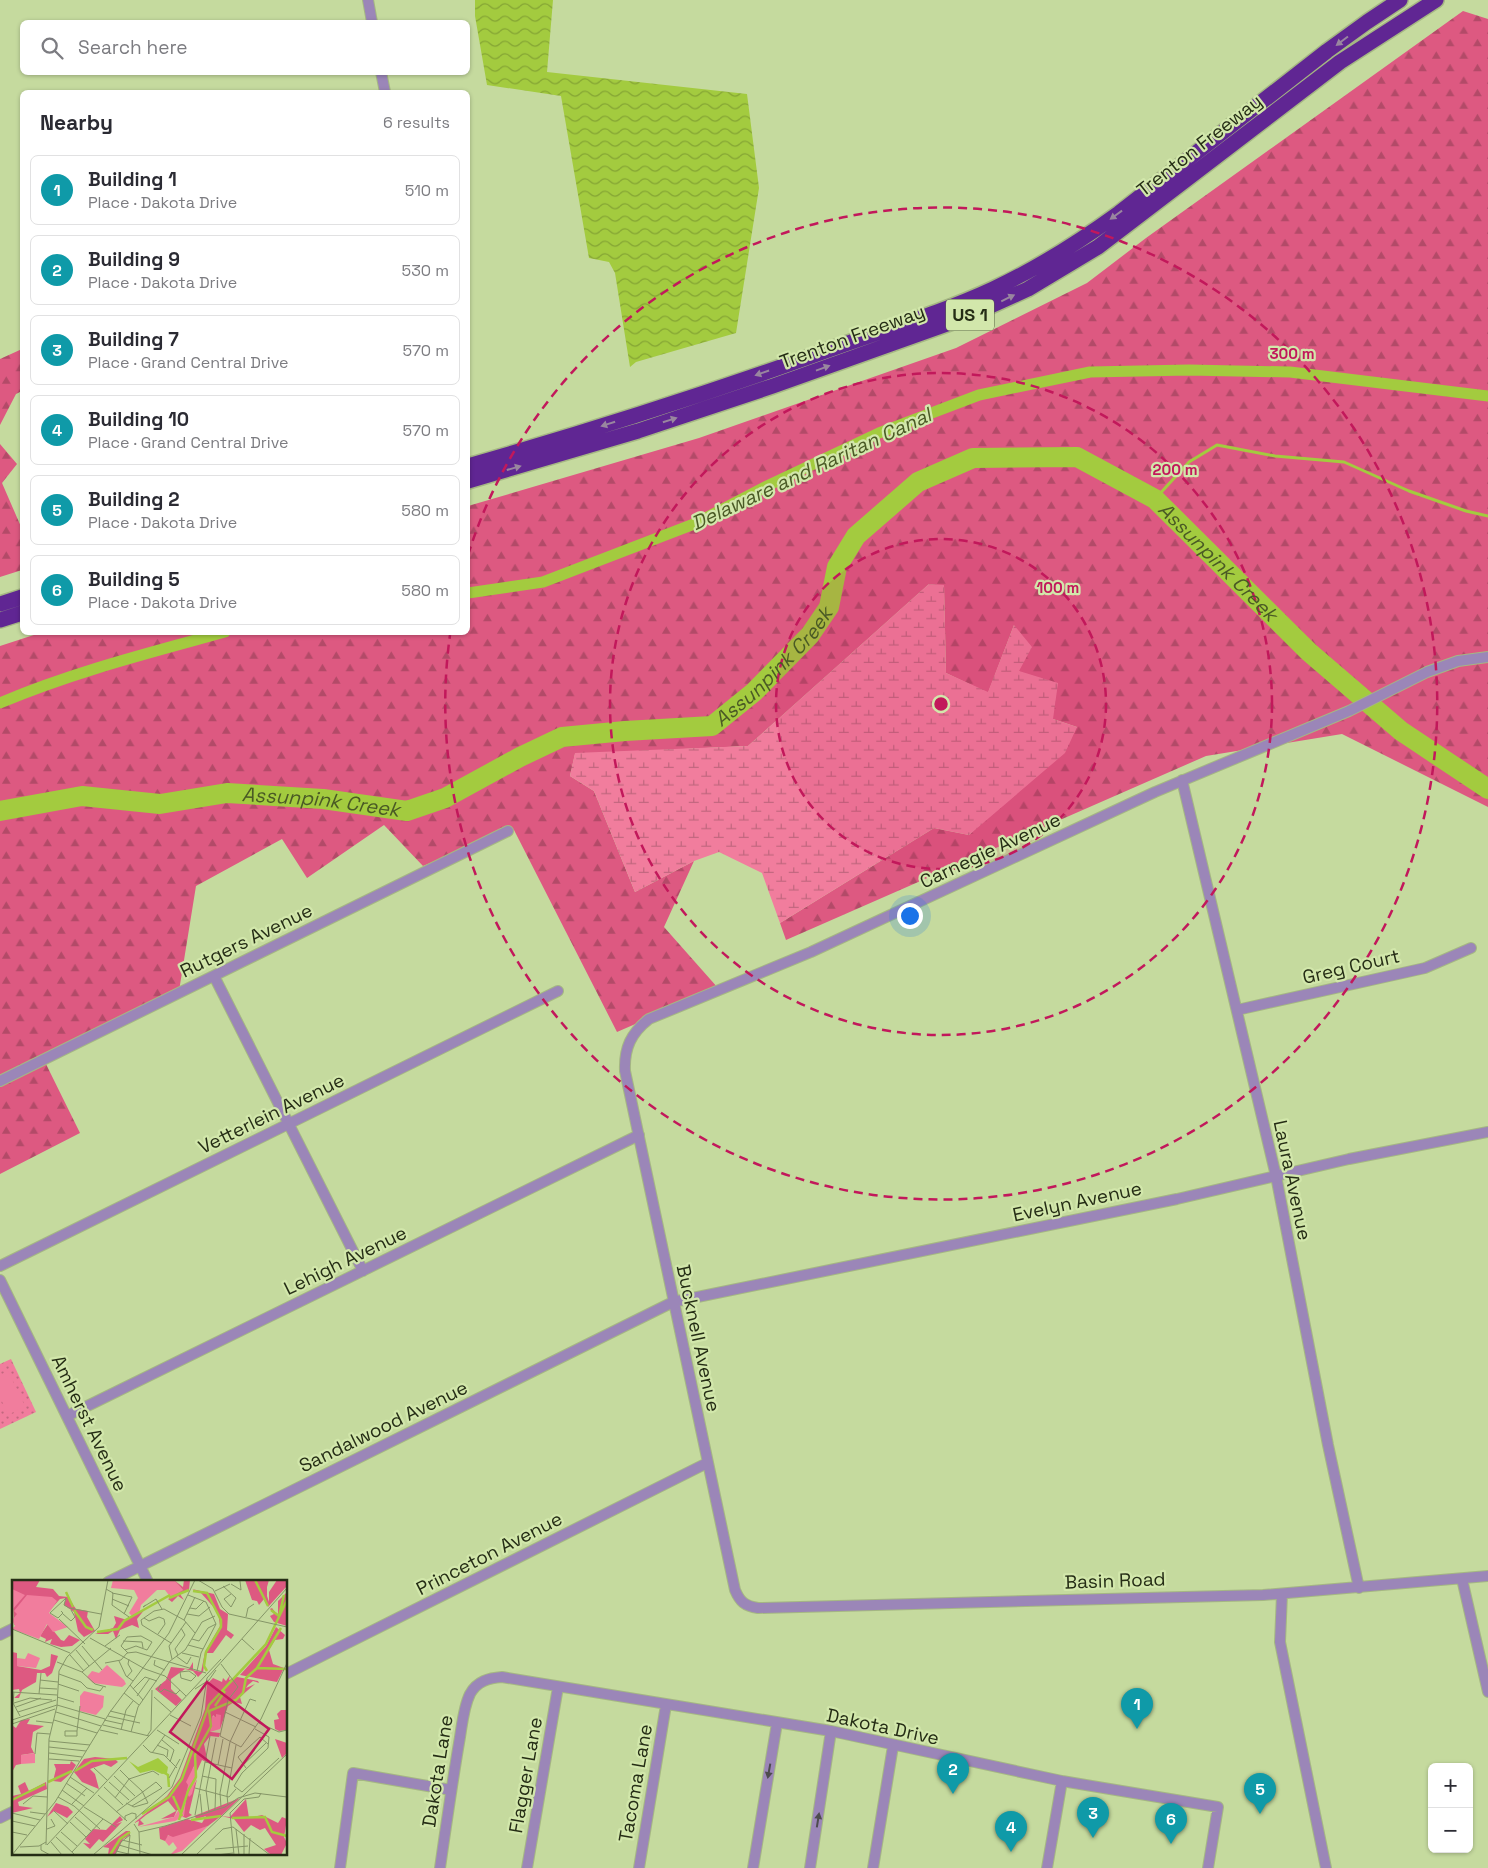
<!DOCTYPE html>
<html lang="en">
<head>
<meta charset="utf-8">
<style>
	body { margin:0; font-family:"Space Grotesk",sans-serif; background:#f7f7f7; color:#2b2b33 }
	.controls { position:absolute; right:15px; bottom:15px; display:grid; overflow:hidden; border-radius:8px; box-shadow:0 1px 4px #0004 }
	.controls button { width:45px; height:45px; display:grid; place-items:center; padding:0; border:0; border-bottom:1px solid #e1e1e2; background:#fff; color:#2b2b33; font:25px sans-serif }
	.you { position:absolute; left:909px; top:915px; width:18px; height:18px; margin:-12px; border:4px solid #fff; border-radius:50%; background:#1a73e8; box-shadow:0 0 0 8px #1a73e833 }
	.badge { display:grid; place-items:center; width:32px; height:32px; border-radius:50%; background:#8e54ca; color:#fff; font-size:16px; font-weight:700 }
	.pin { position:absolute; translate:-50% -41px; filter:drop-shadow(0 1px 2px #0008) }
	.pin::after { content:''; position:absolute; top:26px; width:18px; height:15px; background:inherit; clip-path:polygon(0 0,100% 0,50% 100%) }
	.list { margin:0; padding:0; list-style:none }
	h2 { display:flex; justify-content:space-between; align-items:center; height:65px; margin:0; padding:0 20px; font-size:21px }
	h2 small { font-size:16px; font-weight:400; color:#7c7c81 }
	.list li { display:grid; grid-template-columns:32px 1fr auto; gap:15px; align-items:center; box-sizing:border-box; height:70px; margin:0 10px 10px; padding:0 10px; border:1px solid #e1e1e2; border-radius:8px }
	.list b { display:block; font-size:19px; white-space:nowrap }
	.list p { margin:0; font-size:16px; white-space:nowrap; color:#7c7c81 }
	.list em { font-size:16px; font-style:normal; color:#7c7c81 }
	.icon { flex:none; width:28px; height:28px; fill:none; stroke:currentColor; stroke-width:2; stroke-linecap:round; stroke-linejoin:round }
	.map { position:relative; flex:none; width:1488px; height:1868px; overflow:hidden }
	.search { position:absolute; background:#fff; box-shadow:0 1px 4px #0004; left:20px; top:20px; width:450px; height:55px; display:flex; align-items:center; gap:12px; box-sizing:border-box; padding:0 18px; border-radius:8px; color:#7c7c81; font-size:19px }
	.panel { position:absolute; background:#fff; box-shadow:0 1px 4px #0004; left:20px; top:90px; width:450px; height:545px; border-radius:8px }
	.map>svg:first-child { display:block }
	.forest { fill:url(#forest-firs) }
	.wetland { fill:url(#wetland-marsh) }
	.park { fill:url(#park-dots) }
	.pitch { fill:#f17d9d }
	.water { fill:url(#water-waves) }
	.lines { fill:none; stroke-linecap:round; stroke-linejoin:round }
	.stream { stroke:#a3cb3f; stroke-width:3 }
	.canal { stroke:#a3cb3f; stroke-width:11 }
	.river { stroke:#a3cb3f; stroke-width:20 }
	.minor-casing { stroke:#a5b783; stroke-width:12 }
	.motorway-casing { stroke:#a5b783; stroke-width:18 }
	.minor { stroke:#9b86b8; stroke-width:10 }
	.motorway { stroke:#602693; stroke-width:15 }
	.oneway { fill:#99869f }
	.oneway2 { fill:#4e4c4e }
	.ring { fill:none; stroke:#c2185b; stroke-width:2.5; stroke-dasharray:9 6 }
	.labels { text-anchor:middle; stroke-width:4.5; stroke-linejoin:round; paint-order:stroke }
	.shield { fill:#d2e7ab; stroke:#596542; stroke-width:1 }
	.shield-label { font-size:18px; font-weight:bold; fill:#252d15 }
	.street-label { font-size:19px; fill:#252d15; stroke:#d2e7ab }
	.water-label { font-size:20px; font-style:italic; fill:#4a5a25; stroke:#d2e7ab }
	.inset-river { fill:none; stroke:#a3cb3f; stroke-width:2.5 }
	.inset-road { fill:none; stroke:#859567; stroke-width:1 }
	.view { fill:#c2185b; fill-opacity:0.15; stroke:#c2185b; stroke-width:2.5 }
	.inset-edge { fill:none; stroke:#252d15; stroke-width:2.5 }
	.centre { fill:#c2185b; stroke:#d2e7ab; stroke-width:2.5 }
	.ring-label { font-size:15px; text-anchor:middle; font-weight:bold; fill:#c2185b; stroke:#d2e7ab; stroke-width:4.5; stroke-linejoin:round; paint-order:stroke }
</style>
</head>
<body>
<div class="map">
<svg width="1488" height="1868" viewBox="0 0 1488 1868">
	<defs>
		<pattern id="forest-firs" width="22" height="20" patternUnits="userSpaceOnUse" patternTransform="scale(1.25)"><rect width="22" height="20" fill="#dd5981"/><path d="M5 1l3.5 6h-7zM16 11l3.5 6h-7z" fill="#b34a68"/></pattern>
		<pattern id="wetland-marsh" width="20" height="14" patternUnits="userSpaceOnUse" patternTransform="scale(1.25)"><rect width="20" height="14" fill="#f17d9d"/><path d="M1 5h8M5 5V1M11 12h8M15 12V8" fill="none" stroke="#c3677f"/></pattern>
		<pattern id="park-dots" width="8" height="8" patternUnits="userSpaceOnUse" patternTransform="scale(1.25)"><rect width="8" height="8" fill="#f17d9d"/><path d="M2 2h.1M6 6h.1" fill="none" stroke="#c3677f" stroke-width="1.8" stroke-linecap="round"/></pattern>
		<pattern id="water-waves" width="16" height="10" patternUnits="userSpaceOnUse" patternTransform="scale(1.25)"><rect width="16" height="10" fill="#a3cb3f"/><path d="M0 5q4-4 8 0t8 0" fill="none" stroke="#85a534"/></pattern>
	</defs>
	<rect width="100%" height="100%" fill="#c5da9e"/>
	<path class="forest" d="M1463,11L1488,19V807L1342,734L1206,756L786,940L780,923L934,828L969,835L1077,727L1053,719L1019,671L1014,625L988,693L946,673L944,586L929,584L748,746L575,754L570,776L594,791L635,892L694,861L664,927L718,988L617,1032L514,830L423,866L384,825L307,878L282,839L196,886L179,991L43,1058L80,1133L0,1174V646L43,632H468V506L699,438L956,348L1087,283L1146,238Z
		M22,349V391L16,394L0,425V359Z
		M0,444L17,464L2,483L22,529V570L0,577Z"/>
	<path class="wetland" d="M929,584L944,585L946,673L988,692L1014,625L1032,647L1019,671L1058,683L1053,719L1077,727L1065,753L969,835L934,828L780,923L762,873L719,852L694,861L635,892L594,791L570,776L575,753L748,746Z"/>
	<path class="park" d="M11,1359L36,1412L0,1429V1364Z"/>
	<path class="pitch" d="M8,1371L25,1406L8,1415L0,1397V1375Z"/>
	<path class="water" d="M475,0H553L547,72L747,94L759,188L736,333L636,362L630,367L615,273L609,262L589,258L561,96L487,85L475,16Z"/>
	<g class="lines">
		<path class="stream" d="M1155,499L1189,462L1217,445L1275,456L1344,462L1409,491L1466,511L1488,516"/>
		<path class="canal" d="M468,593L543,582L694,524L767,486L879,433L979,395L1090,372L1189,370L1290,372L1488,396
			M0,703C73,672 149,653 225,632"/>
		<path class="river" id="s1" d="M0,811L82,796L160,804L227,793L323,799L407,811L445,798L520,757L562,737L625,731L712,726L754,692L810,635L829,607L837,567L856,536L918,482L973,458L1077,457L1155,499L1309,652L1401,731L1488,789"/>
		<defs>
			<path id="minor" d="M368,0L372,22
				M381,72L385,92
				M1488,657L1458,661L1427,672L1349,711L1155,792L811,952L649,1019C631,1033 624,1048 625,1071L735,1590C740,1602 745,1606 758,1608L1263,1595L1488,1576
				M1182,780L1276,1176L1328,1445L1359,1588
				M214,976L363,1271
				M1237,1010L1425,968L1471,948
				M0,1081L508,831
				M0,1266L558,991
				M0,1280L148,1582
				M67,1416L639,1135
				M1462,1579L1488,1692
				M108,1582L673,1302L1177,1199L1349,1159L1488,1132
				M1282,1594L1280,1642L1326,1868
				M0,1635L14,1628
				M286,1674L707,1463
				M0,1818L14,1811
				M340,1868L353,1773L451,1790
				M440,1868C446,1826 452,1784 459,1743C462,1727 463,1708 470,1694C477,1681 489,1678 502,1677L831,1731L1062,1781L1218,1807L1208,1868
				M527,1868L558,1687
				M639,1868L666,1705
				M753,1868L777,1723
				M810,1868L831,1731
				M873,1868L893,1746
				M1047,1868L1062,1781"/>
			<path id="motorway" d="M468,466C587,432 706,394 823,352C880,331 939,314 993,289C1038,268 1079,242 1119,213L1327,51L1367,22L1400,0
				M468,481L638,431L773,386L964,318L1028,289L1098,247L1340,62L1436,0
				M0,604L22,597
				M0,620L22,613"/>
		</defs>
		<use href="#minor" class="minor-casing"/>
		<use href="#motorway" class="motorway-casing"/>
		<use href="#minor" class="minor"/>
		<use href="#motorway" class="motorway"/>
	</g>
	<defs><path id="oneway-solid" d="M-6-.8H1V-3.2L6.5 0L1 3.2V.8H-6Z" transform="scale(1.25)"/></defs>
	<g class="oneway">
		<use href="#oneway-solid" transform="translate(1342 41) rotate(143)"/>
		<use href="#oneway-solid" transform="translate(1116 215) rotate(144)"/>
		<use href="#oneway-solid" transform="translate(1008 298) rotate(-26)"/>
		<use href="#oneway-solid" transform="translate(823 368) rotate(-20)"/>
		<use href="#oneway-solid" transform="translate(762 373) rotate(161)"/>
		<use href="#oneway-solid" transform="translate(670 420) rotate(-18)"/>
		<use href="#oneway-solid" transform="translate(608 424) rotate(162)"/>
		<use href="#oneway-solid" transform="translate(514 468) rotate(-16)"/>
	</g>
	<g class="oneway2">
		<use href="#oneway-solid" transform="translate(769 1771) rotate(100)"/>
		<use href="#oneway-solid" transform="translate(818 1820) rotate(-81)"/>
	</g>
	<circle cx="941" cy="704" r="165" fill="#c2185b" fill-opacity=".12"/>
	<g class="ring">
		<circle cx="941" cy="704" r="165"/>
		<circle cx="941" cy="704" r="331"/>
		<path d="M468 555A496 496 0 1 1 450 635"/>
	</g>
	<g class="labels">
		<rect class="shield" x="946" y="299.5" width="48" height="31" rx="4"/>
		<g class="shield-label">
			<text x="970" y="321">US 1</text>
		</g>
		<g class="street-label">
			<text transform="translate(1199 145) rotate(-38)" y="7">Trenton Freeway</text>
			<text transform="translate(852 336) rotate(-20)" y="7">Trenton Freeway</text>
			<text transform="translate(990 850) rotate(-25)" y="7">Carnegie Avenue</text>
			<text transform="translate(246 940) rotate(-26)" y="7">Rutgers Avenue</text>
			<text transform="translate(1351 966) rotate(-13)" y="7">Greg Court</text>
			<text transform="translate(271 1113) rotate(-26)" y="7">Vetterlein Avenue</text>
			<text transform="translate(1293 1180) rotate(78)" y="7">Laura Avenue</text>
			<text transform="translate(1077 1201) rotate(-12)" y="7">Evelyn Avenue</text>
			<text transform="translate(345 1260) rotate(-26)" y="7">Lehigh Avenue</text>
			<text transform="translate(699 1338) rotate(78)" y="7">Bucknell Avenue</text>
			<text transform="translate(90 1423) rotate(64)" y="7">Amherst Avenue</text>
			<text transform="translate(383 1426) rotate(-26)" y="7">Sandalwood Avenue</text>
			<text transform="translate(489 1553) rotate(-27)" y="7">Princeton Avenue</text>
			<text transform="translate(1115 1580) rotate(-2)" y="7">Basin Road</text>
			<text transform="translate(883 1726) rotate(12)" y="7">Dakota Drive</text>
			<text transform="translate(437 1771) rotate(-81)" y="7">Dakota Lane</text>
			<text transform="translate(525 1775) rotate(-80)" y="7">Flagger Lane</text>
			<text transform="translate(635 1783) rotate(-80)" y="7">Tacoma Lane</text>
		</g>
		<g class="water-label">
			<text transform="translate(811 469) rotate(-25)" y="7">Delaware and Raritan Canal</text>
			<text dy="7" stroke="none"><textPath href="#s1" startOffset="1402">Assunpink Creek</textPath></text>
			<text dy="7" stroke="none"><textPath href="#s1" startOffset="819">Assunpink Creek</textPath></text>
			<text dy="7" stroke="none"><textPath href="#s1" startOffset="324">Assunpink Creek</textPath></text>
		</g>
	</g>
	<g transform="translate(12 1580)">
		<rect width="275" height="275" fill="#c5da9e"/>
		<path d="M101,0H162L171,10L159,18L153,10H145L129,25L127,34L121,37L117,33L126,18L122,10L99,8ZM196,246L170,271L158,275L165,268L161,262L157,266L153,261L154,256Z" fill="#f17d9d"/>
		<path d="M0,0H28L24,7L41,9L47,16L56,17L64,29L76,31L75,37L83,51L72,57L66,51L62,32L52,25L54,18L48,19L39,29L2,45ZM162,0L171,7L172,0H178L177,10L168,14L172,20L166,16L160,22L156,19L171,10ZM233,0H257L255,7V16L257,22V12L265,0H275V6L256,27L252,19L247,25L245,21L240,20ZM180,9L202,14L208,29L216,34L215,50L222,55L219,59L214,55L201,73H194L191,92L186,97L181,91L173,89L159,99V109L170,120L164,126L143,109L154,100L159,87L177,89L181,82V90L189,92L193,72L208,46L206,32L189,13ZM275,12V46L262,42L258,36L262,34L258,29L260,28L266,36V21ZM133,29L125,39L127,48L120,45L108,50L104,59L101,51L96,54H83L101,48L104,43L102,36L115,40ZM36,44L49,60L52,61L57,55L68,60L60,66L49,67L38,64L40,59L33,62L34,59L28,56ZM264,47L273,55L271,59L263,60L257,70L261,84L272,88L265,102L228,95L254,66ZM0,72L5,73V86L29,90L38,86L39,74L46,76L40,93L35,97L33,93H25L24,102L10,110L7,118H2L8,113L7,109L0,110ZM218,95L217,100L225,97L246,101L247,103L241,101L236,105L234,108L243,104L228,117L230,124L222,122L216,126L208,149V142L201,135L199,152L208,153L207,157L198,156L192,164L196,183L190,180L184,193L183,185L181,188L171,232L165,230L162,237L149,239L164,231L156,221L134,235L128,240L132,244L126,246L127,241L122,243L155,216L168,198L193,129L195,104L201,98L210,102L211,98L214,101ZM269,130H275V150L267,151L263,149L262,140L267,139L265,134ZM18,139L15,144L32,146L21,152L19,167L22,173L9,175V184L4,185L0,192L1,146L4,148L9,140ZM263,159L275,163V173L270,178ZM83,177L103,179L106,182L99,187L92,184L78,189L83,194L87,209L70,202L62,192L72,179ZM59,181L64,185L59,193L49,202L41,201L44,189L42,184H58ZM185,199L177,233L180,235L174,238L171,237L175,212H179ZM13,202L17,211L34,202L35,209L6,222L7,226L21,228L0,233V216L9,214L6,206ZM228,218L209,236L218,237L234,219L237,238L250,235L266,243L270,237L275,239L272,257L275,263L269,275H259L252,269L264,265L253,248L248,250L239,245L232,252L222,239L209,236L196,246L161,257L156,255L153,261L148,259L147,248L175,239L190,243L194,236L185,239L182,236ZM44,223L56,227L61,232L55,238L42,231L35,237ZM108,236L111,240L104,244L110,242L91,262L87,259L78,269L71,263L78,264L73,259L81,249L94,250ZM114,251H118V255L111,259L103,275H96L97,268L91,267Z" fill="#dd5981"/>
		<path d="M204,134L209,135L208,149L198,152L200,136L204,137ZM183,184L185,196L180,214L177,217L175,213L172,236L163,241L126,247L162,237L167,229L171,232L176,205L174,202Z" fill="#f17d9d"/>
		<path d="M0,9L13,15L0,30ZM15,15L40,17L45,21L37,33L56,47L41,52L35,44L27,59L0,49L3,46L0,40L5,34L2,31ZM16,73L28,78L24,88L5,86V78L13,79ZM95,85L112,100L114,104L110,107L81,103L75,97L80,91L87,93ZM72,111L92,116L91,127L84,135L68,131V116ZM23,173V183L9,184V175Z" fill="#f17d9d"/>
		<path d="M146,178L156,187L155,193L150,194L141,190L128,193L117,181L126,187Z" fill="#a3cb3f"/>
		<path class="inset-river" d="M243,0L256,26M181,11L195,13L209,40V47L194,72L192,86L195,91M54,12L61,27M157,18L177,10M62,30L74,47L81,50M259,30L267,36L272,15M85,52L106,49L112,41L158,15M245,88L269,48M203,126L213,111M63,191L80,181L115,178M151,192L156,195L157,207M36,202L60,191M161,216L170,236M0,220L33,204M130,234L157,217L170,199L197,125L254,64L275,20M220,238L253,237L260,252L275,256M167,240L176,211L184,197L183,175L199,146L197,131L224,120L231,113L234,98L245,88L275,89M179,240L209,236M98,275L108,259L118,252"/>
		<path class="inset-road" d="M186,0L201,9L210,27L217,34L275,47M219,4L229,10L228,1M211,6L224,18L219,27L212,19L219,14M94,9L101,13L100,25L117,37M203,11L218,4M100,13L120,17L112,34M176,15L194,22L204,44L189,73L185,91M100,19L117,26M134,25L131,27L144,19L150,29M178,28L184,29L192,21M49,31L51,33L46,38L38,33L54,18L52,25L57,28L89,34M51,34L59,41L63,37L59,30M175,34L187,36L198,27M234,37L236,28L242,24M132,38L137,41L147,37L152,39L153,44L146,54M47,39L73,64M172,40L183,17M0,49L58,73M78,58L133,89L153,96L174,116M180,59L187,61L196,48L204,44M230,59L242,70M111,61L130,62L131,68M159,63L130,45L129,40L142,31L152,29L172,40L183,53M176,65L191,69M70,66L90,90M93,66L108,55M64,70L77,86M113,70L124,66L135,70L140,62L129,56L115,57L109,66L116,73M170,73L187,77M58,75L72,91M166,75L163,69L173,55L169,48M164,76L175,84L179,77M160,79L157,66L174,42M143,80L142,85L153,90M107,81L114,96L121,101M45,82L70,92L83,104L94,107M93,83L109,80L115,73L124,72L194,93M209,84L226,107L216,120L208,156L229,167L249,139L275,83M177,91L184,96L179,101L169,98L168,92ZM70,92L99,68M47,94L69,102L75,108L88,111L91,107M115,97L120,91L116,84L117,79M28,100L46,102M46,104L67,111M149,104L146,109L149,112L152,109L164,114L168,110M118,105L131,120M28,108L45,109M121,109L133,97L145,101M183,109L197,100L204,90M0,112L45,115M2,112L1,123L8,136M112,113L127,125M27,114L29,93M125,116L138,98M45,117L62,122M142,117L159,132M2,123L18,118L40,120M4,127L29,118M98,131L123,137M6,132L44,120M44,132L89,146M213,132L244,147M158,135L179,146M96,136L128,143M0,140L45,125L93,139M42,140L85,153M92,140L110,144M24,141L41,143M247,143L267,152L275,150M0,144L43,129M91,145L137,156M243,149L257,157L256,168L230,193L222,206L230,212L267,178M88,150L106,154M109,150L114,130L121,121M145,150L167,164M53,151H65V156H53ZM65,151L68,126M119,152L126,127L158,81L173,70L190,42L203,36M135,156L139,150L140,110M150,160L162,170L158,182M37,161L78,165M131,165L138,172L152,175L165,188M145,165L156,170L155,177M37,167L74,171M37,173L70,177M140,173L153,155M23,174L25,153L38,154M37,179L67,181M193,182L220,188M206,185L211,159M82,188L95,200M228,188L254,163M234,188L226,177L248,157L256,164M108,190L117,199L141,191L147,195M102,196L123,216M190,196L204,199L203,230M58,197L82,213M157,198L168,179M97,202L117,220M54,203L73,216M92,207L111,225M183,208L217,217L224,209M50,210L72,226M188,214L190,234M86,215L115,241M46,217L62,226L88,249M103,218L117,199L130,211L136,223M114,223L122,227L136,223M11,224L21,216L35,217M60,224L75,208M216,225L215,215L224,165M120,226L150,208M72,227L104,247M209,227L208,213L218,162L238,119L244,121M42,231L56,244M18,232L33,234M104,232L144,202L150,208M197,232L194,210L204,158M0,233L28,240M183,235L198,156M63,237L79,251M113,240V236L120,233L124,234V239M0,241L23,246M58,242L74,257M122,244L127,252L153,246L213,227L226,218L243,213L275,217M35,249L43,246L39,239M224,249L227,275M0,252L15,255M49,252L65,266M127,252L128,275M232,254V275M44,257L63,275M110,260L130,265M39,262L50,275M29,265V270L38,275M34,265L37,159L45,126L47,91L55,77L87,47L96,0M35,265L209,79M107,265L141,275M8,267L27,266L34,262M203,269L236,266M104,271L121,275M60,272L91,239M0,275L43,222L98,132L157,53L183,0M81,275L160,207L189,136L195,98L275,8M103,275L109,262L118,255L116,275M169,275L275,174M184,275L211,249L221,247L258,275M205,275L221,273M222,275L218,233L232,219L247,217L249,213M237,275L238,258"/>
		<path class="view" d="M195,102L257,149L220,199L158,152Z"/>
		<rect width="275" height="275" class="inset-edge"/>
	</g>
	<circle cx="941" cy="704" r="8" class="centre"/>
	<g class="ring-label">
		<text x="1292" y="359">300 m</text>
		<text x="1175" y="475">200 m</text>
		<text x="1058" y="593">100 m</text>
	</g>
</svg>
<div class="controls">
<button>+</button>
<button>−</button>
</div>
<div class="you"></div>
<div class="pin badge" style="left:1137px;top:1729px;background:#0f9aa8">1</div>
<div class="pin badge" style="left:953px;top:1794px;background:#0f9aa8">2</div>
<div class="pin badge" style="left:1093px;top:1838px;background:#0f9aa8">3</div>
<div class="pin badge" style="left:1011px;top:1852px;background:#0f9aa8">4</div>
<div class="pin badge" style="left:1260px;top:1814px;background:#0f9aa8">5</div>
<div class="pin badge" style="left:1171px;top:1844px;background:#0f9aa8">6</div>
<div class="search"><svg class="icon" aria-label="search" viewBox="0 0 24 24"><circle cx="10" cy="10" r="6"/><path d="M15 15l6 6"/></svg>Search here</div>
<section class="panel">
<h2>Nearby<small>6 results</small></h2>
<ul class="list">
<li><span class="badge" style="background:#0f9aa8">1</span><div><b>Building 1</b><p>Place · Dakota Drive</p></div><em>510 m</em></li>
<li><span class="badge" style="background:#0f9aa8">2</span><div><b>Building 9</b><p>Place · Dakota Drive</p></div><em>530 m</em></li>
<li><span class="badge" style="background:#0f9aa8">3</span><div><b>Building 7</b><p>Place · Grand Central Drive</p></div><em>570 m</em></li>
<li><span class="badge" style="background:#0f9aa8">4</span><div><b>Building 10</b><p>Place · Grand Central Drive</p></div><em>570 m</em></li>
<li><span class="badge" style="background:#0f9aa8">5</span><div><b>Building 2</b><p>Place · Dakota Drive</p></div><em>580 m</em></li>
<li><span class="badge" style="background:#0f9aa8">6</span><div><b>Building 5</b><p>Place · Dakota Drive</p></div><em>580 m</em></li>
</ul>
</section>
</div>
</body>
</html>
